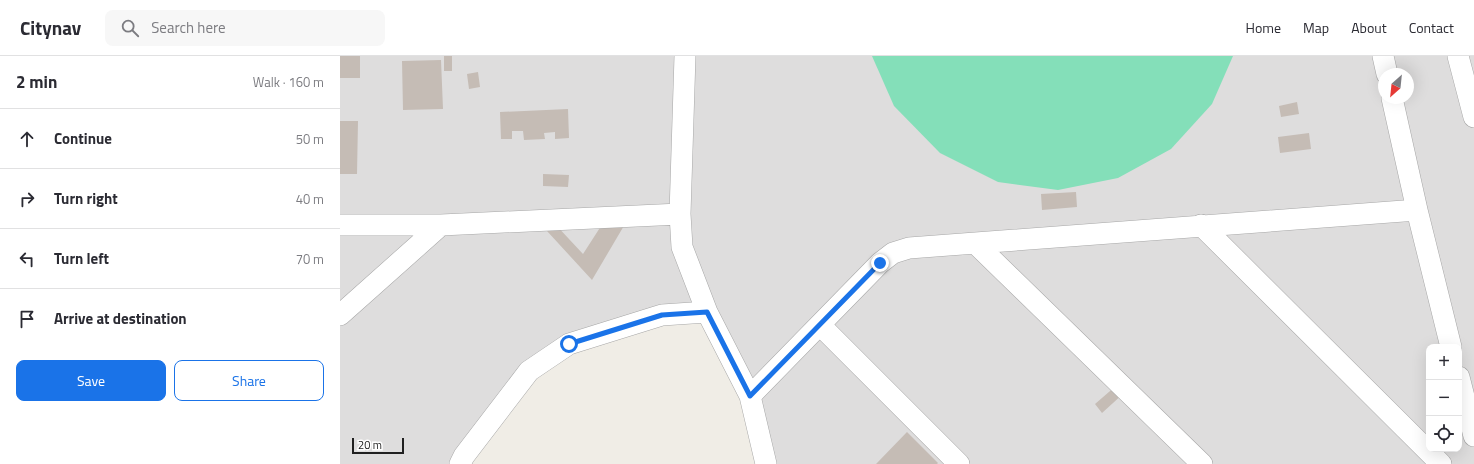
<!DOCTYPE html>
<html lang="en">
<head>
<meta charset="utf-8">
<style>
	body { margin:0; font-family:"Titillium Web",sans-serif; background:#f7f7f7; color:#2b2b33 }
	.controls { position:absolute; right:12px; bottom:12px; display:grid; overflow:hidden; border-radius:8px; box-shadow:0 4px 16px #0002 }
	.controls button { width:36px; height:36px; display:grid; place-items:center; padding:0; border:0; border-bottom:1px solid #e1e1e2; background:#fff; color:#2b2b33; font:20px sans-serif }
	.compass { position:absolute; left:1038px; top:12px; width:36px; height:36px; border-radius:50%; background:#fff; box-shadow:0 4px 16px #0002; rotate:207deg }
	.scale { position:absolute; left:12px; bottom:10px; width:52px; box-sizing:border-box; padding-left:4px; border:2px solid #202020; border-top:0; font-size:11px; line-height:14px; white-space:nowrap; color:#202020; -webkit-text-stroke:3px #fff; paint-order:stroke }
	.stop { position:absolute; width:12px; height:12px; margin:-9px; border:3px solid #1a73e8; border-radius:50%; background:#fff }
	.stop.end { background:#1a73e8; border-color:#fff; box-shadow:0 1px 4px #0008 }
	.list { margin:0; padding:0; list-style:none }
	h2 { display:flex; justify-content:space-between; align-items:center; height:52px; margin:0; padding:0 16px; font-size:17px }
	h2 small { font-size:13px; font-weight:400; color:#7c7c81 }
	.list li { display:grid; grid-template-columns:26px 1fr auto; gap:12px; align-items:center; box-sizing:border-box; height:60px; padding:0 16px; border-top:1px solid #e1e1e2 }
	.list b { display:block; font-size:15px; white-space:nowrap }
	.list em { font-size:13px; font-style:normal; color:#7c7c81 }
	.actions { display:flex; gap:8px; padding:12px 16px }
	.actions a { flex:1; padding:9px 0; border:1px solid #1a73e8; border-radius:8px; text-align:center; font-size:14px; color:#1a73e8 }
	.actions .main { background:#1a73e8; color:#fff }
	.icon { flex:none; width:22px; height:22px; fill:none; stroke:currentColor; stroke-width:2; stroke-linecap:round; stroke-linejoin:round }
	.map { position:relative; flex:none; width:1134px; height:408px; overflow:hidden }
	header { display:flex; align-items:center; gap:24px; box-sizing:border-box; height:56px; padding:0 20px; background:#fff; border-bottom:1px solid #e1e1e2 }
	header strong { font-size:19px }
	nav { display:flex; gap:22px; margin-inline-start:auto; font-size:14px }
	.search { width:280px; height:36px; background:#f7f7f7; display:flex; align-items:center; gap:10px; box-sizing:border-box; padding:0 14px; border-radius:8px; color:#7c7c81; font-size:15px }
	main { display:flex }
	aside { flex:1; background:#fff }
	.map>svg:first-child { display:block }
	.residential { fill:#dedddd; fill-rule:evenodd }
	.pitch { fill:#84dfb9 }
	.building { fill:#c5bcb5 }
	.lines { fill:none; stroke-linecap:round; stroke-linejoin:round }
	.minor-casing { stroke:#a7a7a7; stroke-width:22 }
	.minor { stroke:#fff; stroke-width:21 }
	.route { stroke:#1a73e8; stroke-width:5 }
</style>
</head>
<body>
<header>
<strong>Citynav</strong>
<div class="search"><svg class="icon" aria-label="search" viewBox="0 0 24 24"><circle cx="10" cy="10" r="6"/><path d="M15 15l6 6"/></svg>Search here</div>
<nav><a>Home</a><a>Map</a><a>About</a><a>Contact</a></nav>
</header>
<main>
<aside>
<h2>2 min<small>Walk · 160 m</small></h2>
<ul class="list">
<li><svg class="icon" aria-label="ahead" viewBox="0 0 24 24"><path d="M12 20V5M6 11l6-6 6 6"/></svg><div><b>Continue</b></div><em>50 m</em></li>
<li><svg class="icon" aria-label="right" viewBox="0 0 24 24"><path d="M7 20v-9h11M14 6l5 5-5 5"/></svg><div><b>Turn right</b></div><em>40 m</em></li>
<li><svg class="icon" aria-label="left" viewBox="0 0 24 24"><path d="M17 20v-9H6M10 6l-5 5 5 5"/></svg><div><b>Turn left</b></div><em>70 m</em></li>
<li><svg class="icon" aria-label="arrive" viewBox="0 0 24 24"><path d="M6 21V4h12l-3 4 3 4H6"/></svg><div><b>Arrive at destination</b></div></li>
</ul>
<div class="actions"><a class="main">Save</a><a>Share</a></div>
</aside>
<div class="map">
<svg width="1134" height="408" viewBox="0 0 1134 408">
	<rect width="100%" height="100%" fill="#f0ede6"/>
	<path class="residential" d="M0,0H1134V408H426L366,256L322,259L189,315L120,408H0ZM1044,18H1068V42H1044ZM1089,291H1119V393H1089Z"/>
	<path class="pitch" d="M532,0H893L872,48L831,93L778,122L718,134L658,126L600,97L554,50Z"/>
	<path class="building" d="M0,0H20V22H0Z
		M104,0H112V15H104Z
		M101,4L103,53L63,54L62,5Z
		M138,16L140,31L129,33L127,18Z
		M957,46L959,58L941,61L939,50Z
		M228,53L229,82L215,83V76L204,77L205,83L184,84L183,75H172V83H161L160,56Z
		M0,65H18L17,118H0Z
		M969,77L971,93L940,97L938,81Z
		M203,118L229,119L228,131L203,130Z
		M736,136L737,151L702,154L701,138Z
		M263,167L285,168L252,224L207,175L215,168L243,198Z
		M777,329L784,337L762,357L755,348Z
		M567,376L598,407L597,408H536Z"/>
	<g class="lines">
		<defs>
			<path id="minor" d="M345,0L340,158L342,191L367,256L410,340L426,408
				M1043,0L1047,18
				M1118,0L1134,61
				M1052,42L1077,154L1111,291
				M0,169H101L340,158
				M861,169L1101,408
				M635,187L862,408
				M0,259L101,169
				M480,269L619,408
				M1119,321L1134,380
				M410,340L540,207L553,197L569,192L1077,154
				M120,408L124,400L189,315L229,288L322,259L367,256"/>
		</defs>
		<use href="#minor" class="minor-casing"/>
		<use href="#minor" class="minor"/>
	</g>
	<g class="lines">
		<path class="route" d="M229,288L322,259L367,256L410,340L540,207"/>
	</g>
</svg>
<div class="controls">
<button>+</button>
<button>−</button>
<button><svg class="icon" aria-label="locate" viewBox="0 0 24 24"><circle cx="12" cy="12" r="6"/><path d="M12 2v4M12 18v4M2 12h4M18 12h4"/></svg></button>
</div>
<svg class="compass" viewBox="-18 -18 36 36"><path d="M0-13l5 13h-10z" fill="#e53935"/><path d="M0 13l5-13h-10z" fill="#7c7c81"/></svg>
<div class="scale">20 m</div>
<div class="stop" style="left:229px;top:288px"></div>
<div class="stop end" style="left:540px;top:207px"></div>
</div>
</main>
</body>
</html>
